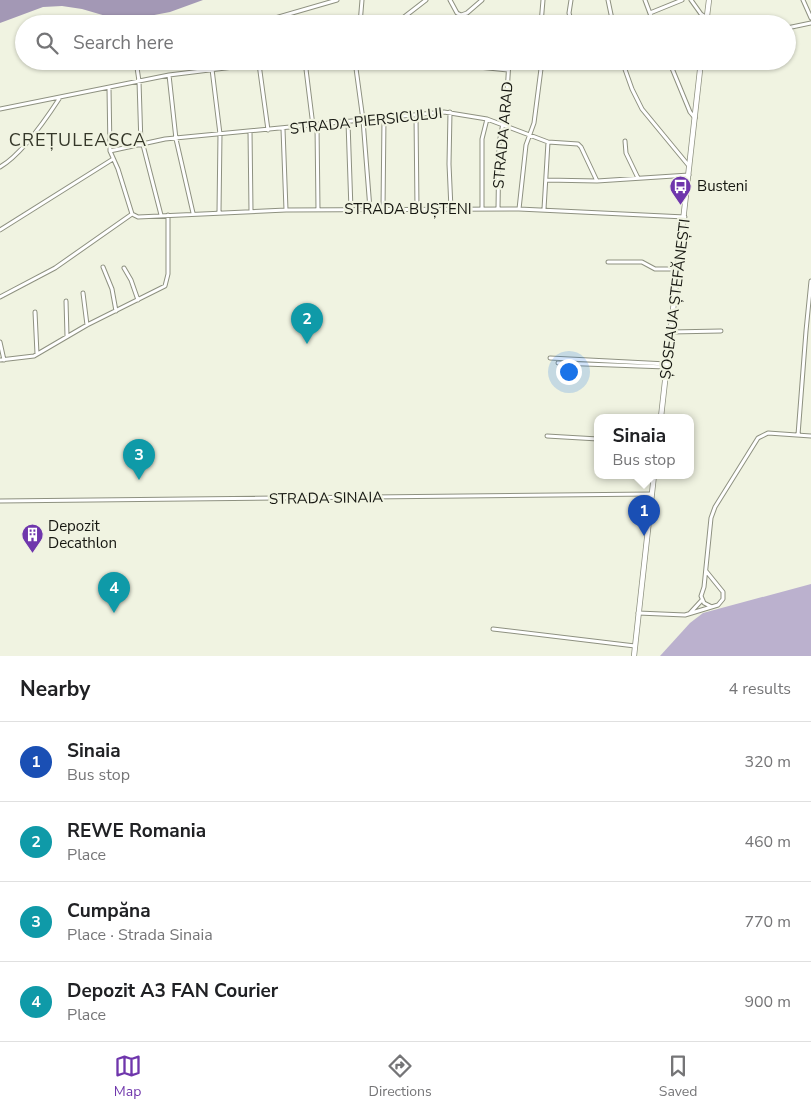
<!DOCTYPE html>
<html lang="en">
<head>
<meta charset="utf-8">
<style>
	body { margin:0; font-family:"Nunito Sans",sans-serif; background:#f6f6f6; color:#202124 }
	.you { position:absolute; left:568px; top:371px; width:18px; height:18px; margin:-12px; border:4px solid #fff; border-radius:50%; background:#1a73e8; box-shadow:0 0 0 8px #1a73e833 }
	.badge { display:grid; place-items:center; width:32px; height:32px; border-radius:50%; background:#6f36ac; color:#fff; font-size:16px; font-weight:700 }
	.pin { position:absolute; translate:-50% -41px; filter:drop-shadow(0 1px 2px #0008) }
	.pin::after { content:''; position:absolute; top:26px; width:18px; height:15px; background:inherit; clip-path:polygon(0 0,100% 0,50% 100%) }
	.popup { position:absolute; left:594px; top:414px; width:100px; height:65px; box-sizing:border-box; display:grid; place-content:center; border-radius:10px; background:#fff; filter:drop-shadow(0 1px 4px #0005); font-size:16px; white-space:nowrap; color:#757577 }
	.popup b { font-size:19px; color:#202124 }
	.popup::after { content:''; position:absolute; left:50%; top:100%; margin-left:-10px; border:10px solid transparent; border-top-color:#fff }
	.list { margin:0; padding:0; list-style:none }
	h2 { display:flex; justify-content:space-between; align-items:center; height:65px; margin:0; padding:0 20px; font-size:21px }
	h2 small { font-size:16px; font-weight:400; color:#757577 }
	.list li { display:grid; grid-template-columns:32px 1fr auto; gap:15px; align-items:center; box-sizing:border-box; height:80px; padding:0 20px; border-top:1px solid #e0e0e0 }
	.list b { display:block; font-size:19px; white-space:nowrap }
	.list p { margin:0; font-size:16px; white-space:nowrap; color:#757577 }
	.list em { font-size:16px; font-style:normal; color:#757577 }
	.icon { flex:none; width:28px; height:28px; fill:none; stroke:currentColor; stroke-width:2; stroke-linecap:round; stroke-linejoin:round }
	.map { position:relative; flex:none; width:811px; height:656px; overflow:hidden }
	.search { position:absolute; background:#fff; box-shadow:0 1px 4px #0004; left:15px; right:15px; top:15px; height:55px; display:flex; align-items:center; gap:12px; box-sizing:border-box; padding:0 18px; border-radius:28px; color:#757577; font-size:19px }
	.sheet { height:385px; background:#fff }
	nav { display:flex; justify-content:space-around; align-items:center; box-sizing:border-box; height:70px; border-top:1px solid #e0e0e0; background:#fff; font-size:14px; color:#757577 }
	nav a { display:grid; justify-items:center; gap:2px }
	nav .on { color:#6f36ac }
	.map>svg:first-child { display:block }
	.forest { fill:#bbb1ce }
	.water { fill:#a398b5 }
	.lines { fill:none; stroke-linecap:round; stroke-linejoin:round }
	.minor-casing { stroke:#8e9180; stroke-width:5 }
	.secondary-casing { stroke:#8e9180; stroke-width:6 }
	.minor { stroke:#fff; stroke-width:3 }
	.secondary { stroke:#fff; stroke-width:4.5 }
	.labels { text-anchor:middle; stroke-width:4.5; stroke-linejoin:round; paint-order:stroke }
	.street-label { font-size:15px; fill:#161711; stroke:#f0f3e1 }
	.poi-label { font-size:15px; fill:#161711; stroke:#f0f3e1; text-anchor:start }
	.quarter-label { font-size:18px; letter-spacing:1px; fill:#353729; stroke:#f0f3e1 }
</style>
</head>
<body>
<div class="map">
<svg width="811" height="656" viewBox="0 0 811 656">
	<rect width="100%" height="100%" fill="#f0f3e1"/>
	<path class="forest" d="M811,584V656H660L690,623L703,613Z"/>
	<path class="water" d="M0,0H203L170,12L123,21L82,9L62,6L43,7L0,23Z"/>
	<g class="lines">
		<defs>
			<path id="minor" d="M450,0L457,13L461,15L467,13L482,0
				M571,0L569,13L572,24
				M608,0L613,24
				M645,0L654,24
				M691,0L701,14L707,18
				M803,0L811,18
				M650,13L682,0
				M254,24L337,0
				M360,24L362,0
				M395,24L426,0
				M452,24L461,15
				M541,24L543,0
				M643,24L652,18
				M787,28L811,23
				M136,61L139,81L141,145
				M211,61L220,134L219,212
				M305,61L313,126
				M355,61L363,120L370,209
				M419,61L508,70
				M622,61L632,89L642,109L689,166
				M669,61L690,112L695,118
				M355,62L363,61
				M259,64L268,130
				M169,75L176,139L193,213
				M109,88L110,151L118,169L132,214
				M0,109L169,75L282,61
				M450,112L449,164L451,209
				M416,115L417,209
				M348,122L351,210
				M317,125L318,210
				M283,129L286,210
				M250,131L251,211
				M625,141L626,153L638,178
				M143,145L161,215
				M110,151L165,139L444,112L487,119L548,142L578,144L581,147L597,181
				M0,167C21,155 46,119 59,99
				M546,180L597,181L689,175
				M383,209L384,118
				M482,209V139L487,119
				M498,209L499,143L506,109L509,61
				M519,209L526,145L534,123L542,61
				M544,209L548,142
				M132,214L138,217L286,210L519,209L685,217
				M0,230L113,159
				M608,262H642L655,269H678
				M103,267L112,289L116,311
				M124,268L131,280L138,300
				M83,293L87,325
				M0,297L55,268L132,214
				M66,301L67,336
				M35,312L37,354
				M671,332L721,331
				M0,342L4,360
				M550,358L667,364
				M0,360L34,356L87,325L165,286L168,274V215
				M558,363L666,367
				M798,435L806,331L811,281
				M547,436L598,439
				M0,501L652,494
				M710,606L704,603L701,596L704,587L711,518L715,507L758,438L768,433L811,436
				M638,613L685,615L718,605L723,599V592L706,571
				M690,613L702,600
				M493,629L635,646"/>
			<path id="secondary" d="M706,24L709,0
				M661,417L701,61
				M634,656L654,475"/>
		</defs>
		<use href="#minor" class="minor-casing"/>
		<use href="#secondary" class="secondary-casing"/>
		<use href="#minor" class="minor"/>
		<use href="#secondary" class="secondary"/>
	</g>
	<defs>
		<symbol id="bus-pin" viewBox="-11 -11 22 30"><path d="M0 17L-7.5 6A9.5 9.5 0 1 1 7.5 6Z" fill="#6f36ac" stroke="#f0f3e1"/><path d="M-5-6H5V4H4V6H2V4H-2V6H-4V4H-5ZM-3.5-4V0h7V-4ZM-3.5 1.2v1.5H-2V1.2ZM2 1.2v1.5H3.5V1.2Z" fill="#fff"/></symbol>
		<symbol id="building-pin" viewBox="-11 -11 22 30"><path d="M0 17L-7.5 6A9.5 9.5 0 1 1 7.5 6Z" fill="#6f36ac" stroke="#f0f3e1"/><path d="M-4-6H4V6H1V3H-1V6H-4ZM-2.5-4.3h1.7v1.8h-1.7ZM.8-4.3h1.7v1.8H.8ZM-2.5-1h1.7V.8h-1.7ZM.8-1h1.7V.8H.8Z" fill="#fff"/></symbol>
	</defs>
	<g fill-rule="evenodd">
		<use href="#bus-pin" x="668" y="174" width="25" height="34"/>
		<use href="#building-pin" x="20" y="522" width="25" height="34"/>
	</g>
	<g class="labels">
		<g class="street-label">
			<text transform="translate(366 121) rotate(-6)" y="5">STRADA PIERSICULUI</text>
			<text transform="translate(503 135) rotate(-85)" y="5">STRADA ARAD</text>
			<text x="408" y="214">STRADA BUȘTENI</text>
			<text transform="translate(675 299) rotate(-83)" y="5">ȘOSEAUA ȘTEFĂNEȘTI</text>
			<text transform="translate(326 498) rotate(-1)" y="5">STRADA SINAIA</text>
		</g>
		<g class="poi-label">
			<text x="697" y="191">Busteni</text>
			<text x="48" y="531">Depozit<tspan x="48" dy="17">Decathlon</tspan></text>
		</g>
		<g class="quarter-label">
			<text x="78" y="146">CREȚULEASCA</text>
		</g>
	</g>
</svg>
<div class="you"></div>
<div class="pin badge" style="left:644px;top:536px;background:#1a4fb4">1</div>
<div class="popup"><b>Sinaia</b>Bus stop</div>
<div class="pin badge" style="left:307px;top:344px;background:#0f9aa8">2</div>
<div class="pin badge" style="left:139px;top:480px;background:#0f9aa8">3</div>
<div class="pin badge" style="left:114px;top:613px;background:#0f9aa8">4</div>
<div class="search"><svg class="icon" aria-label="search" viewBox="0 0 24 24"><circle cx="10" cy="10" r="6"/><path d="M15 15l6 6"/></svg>Search here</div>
</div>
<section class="sheet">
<h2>Nearby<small>4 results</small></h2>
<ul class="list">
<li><span class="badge" style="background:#1a4fb4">1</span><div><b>Sinaia</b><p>Bus stop</p></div><em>320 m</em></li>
<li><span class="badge" style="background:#0f9aa8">2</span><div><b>REWE Romania</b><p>Place</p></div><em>460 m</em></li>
<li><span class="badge" style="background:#0f9aa8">3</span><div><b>Cumpăna</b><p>Place · Strada Sinaia</p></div><em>770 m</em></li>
<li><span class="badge" style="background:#0f9aa8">4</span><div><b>Depozit A3 FAN Courier</b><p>Place</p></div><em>900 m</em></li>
</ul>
</section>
<nav>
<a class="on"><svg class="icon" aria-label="map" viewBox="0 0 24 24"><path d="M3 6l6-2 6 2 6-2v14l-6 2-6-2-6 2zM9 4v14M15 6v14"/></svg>Map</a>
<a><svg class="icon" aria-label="directions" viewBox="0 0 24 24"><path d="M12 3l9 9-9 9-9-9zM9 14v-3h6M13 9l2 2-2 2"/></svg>Directions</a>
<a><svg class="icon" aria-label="saved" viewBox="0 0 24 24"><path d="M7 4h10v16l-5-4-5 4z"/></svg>Saved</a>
</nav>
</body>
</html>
